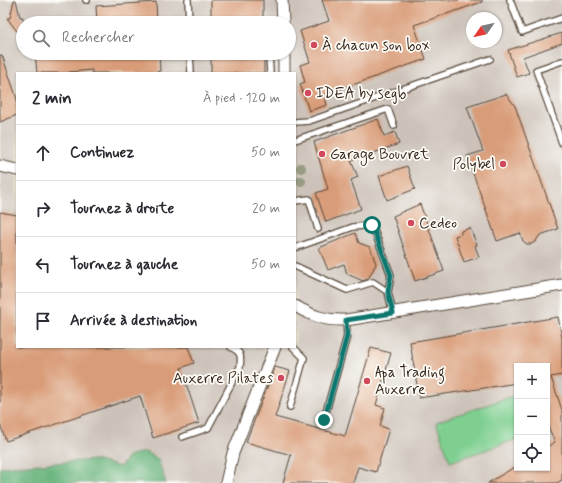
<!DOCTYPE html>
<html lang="fr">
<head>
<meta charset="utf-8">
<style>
	body { margin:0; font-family:Mynerve,sans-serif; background:#f7f7f7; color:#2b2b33 }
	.controls { position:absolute; right:12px; bottom:12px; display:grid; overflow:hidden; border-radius:0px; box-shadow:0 1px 3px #0004 }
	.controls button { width:36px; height:36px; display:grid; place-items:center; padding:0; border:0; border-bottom:1px solid #e1e1e2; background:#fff; color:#2b2b33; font:20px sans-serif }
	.compass { position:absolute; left:466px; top:12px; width:36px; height:36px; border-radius:50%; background:#fff; box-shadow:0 1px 3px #0004; rotate:236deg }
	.stop { position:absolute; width:12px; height:12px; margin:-9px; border:3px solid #0f766e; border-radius:50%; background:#fff }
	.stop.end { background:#0f766e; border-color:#fff; box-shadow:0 1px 4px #0008 }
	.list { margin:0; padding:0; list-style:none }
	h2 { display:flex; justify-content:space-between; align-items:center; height:52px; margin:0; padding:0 16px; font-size:17px }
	h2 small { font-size:13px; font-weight:400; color:#7c7c81 }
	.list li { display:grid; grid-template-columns:26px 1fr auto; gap:12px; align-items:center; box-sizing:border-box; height:56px; padding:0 16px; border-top:1px solid #e1e1e2 }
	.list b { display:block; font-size:15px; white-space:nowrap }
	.list em { font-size:13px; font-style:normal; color:#7c7c81 }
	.icon { flex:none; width:22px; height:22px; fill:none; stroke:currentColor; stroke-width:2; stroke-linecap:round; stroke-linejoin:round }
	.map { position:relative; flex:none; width:562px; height:483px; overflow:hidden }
	.search { position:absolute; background:#fff; box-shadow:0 1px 3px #0004; left:16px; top:16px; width:280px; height:44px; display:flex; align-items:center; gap:10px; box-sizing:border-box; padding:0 14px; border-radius:22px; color:#7c7c81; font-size:15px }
	.panel { position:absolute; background:#fff; box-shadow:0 1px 3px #0004; left:16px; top:72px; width:280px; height:276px; border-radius:0px }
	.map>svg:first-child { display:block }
	.industrial { fill:#ccc2b9; fill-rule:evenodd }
	.green { fill:#7ecf90; stroke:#5c7c57 }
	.forest { fill:#66b27a; stroke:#506e4c }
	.building { fill:#d99c78 }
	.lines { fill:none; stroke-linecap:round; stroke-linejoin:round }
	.service-casing { stroke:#564739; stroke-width:8 }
	.minor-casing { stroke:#564739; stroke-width:13 }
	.service { stroke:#fff; stroke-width:5.5 }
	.minor { stroke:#fff; stroke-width:11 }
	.tree { fill:#979c82 }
	.route { stroke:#0f766e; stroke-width:5 }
	.poi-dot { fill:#d1495b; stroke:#fdfcf7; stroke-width:1.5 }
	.labels { text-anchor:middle; stroke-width:3.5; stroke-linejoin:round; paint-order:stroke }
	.poi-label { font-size:15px; fill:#3b2a1e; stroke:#fdfcf7; text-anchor:start }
</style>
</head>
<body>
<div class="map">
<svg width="562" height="483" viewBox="0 0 562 483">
	<rect width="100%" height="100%" fill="#fdfcf7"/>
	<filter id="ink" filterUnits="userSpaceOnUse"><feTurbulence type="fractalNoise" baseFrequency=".025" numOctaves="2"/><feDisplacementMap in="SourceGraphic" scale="8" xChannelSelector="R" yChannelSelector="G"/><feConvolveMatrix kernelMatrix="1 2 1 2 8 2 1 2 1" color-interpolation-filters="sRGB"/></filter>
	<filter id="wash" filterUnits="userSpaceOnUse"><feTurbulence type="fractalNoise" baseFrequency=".012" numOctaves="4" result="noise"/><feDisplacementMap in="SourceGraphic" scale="16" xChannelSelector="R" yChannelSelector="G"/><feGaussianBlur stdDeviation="0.9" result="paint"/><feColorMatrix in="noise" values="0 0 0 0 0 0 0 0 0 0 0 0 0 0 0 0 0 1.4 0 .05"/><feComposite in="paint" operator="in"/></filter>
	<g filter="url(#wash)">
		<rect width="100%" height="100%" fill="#f0ebd3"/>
		<path class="industrial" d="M0,0H562V483H0ZM472,18H496V42H472ZM23,23H289V53H23ZM17,73H295V347H17ZM517,366H547V468H517Z"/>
		<path class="green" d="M513,396L517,409V439L450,462L436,422Z"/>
		<path class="forest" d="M145,452L158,459L166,483H0V467L94,460L120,467L130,455Z"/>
		<g id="blocks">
			<path class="building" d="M14,0H16L20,17H23V39L7,18H10Z
				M211,0H263V23H211Z
				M322,0H482V2L414,25L426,59L324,95L327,105L309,111L300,84L305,82L300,65L310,62L300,31L329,21Z
				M156,2L157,23H97L96,6Z
				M562,33V43L523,57L529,73L517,77L508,50Z
				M35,53H159L160,71L156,72V73H92V70L69,72V73H37Z
				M211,53H264V73H211Z
				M0,55H2L17,99V115L0,122Z
				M506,94L515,106L558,229L540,235L535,242L531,244H527L523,241L520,233L497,241L467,156L483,151L467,107Z
				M378,119L384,136L395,132L399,144L351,161L358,177L351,180L361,209L326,222L316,193L328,189L314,142Z
				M407,166L415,189L387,200L379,176Z
				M420,204L444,271L415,281L393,216Z
				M0,212L17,215V347H188L194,363L181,368L199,423L153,438L140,396L6,441L0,424Z
				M470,228L477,245L475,246L479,257L464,262L455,236L461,234V231Z
				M355,233L359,243L370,247L376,264L368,279L363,281L347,274L344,264L328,270L319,248Z
				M558,317L562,338V375L551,377L562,410V480L557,483H488L513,468H547V447L555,442L547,424V366H517V383L419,398L410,342Z
				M371,348L391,353L376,405L385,408L380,426L389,429L376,472L358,467L353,483H283L291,455L246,442L275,367L290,371L275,417L345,436Z"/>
		</g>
	</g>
	<g filter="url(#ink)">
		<use href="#blocks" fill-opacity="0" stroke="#564739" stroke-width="1"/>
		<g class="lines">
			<defs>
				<path id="service" d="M86,0H87
					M188,0L189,23
					M510,0L522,32L562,18
					M190,53L191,73
					M269,53L270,73
					M562,61L536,70L562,143
					M295,122L309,121L490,59
					M295,140L388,109L394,126
					M295,201L309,199L318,229
					M295,248L353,227L372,225L391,275L388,292
					M295,266L347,290L373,282L388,292L393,313
					M290,407L304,358L293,347
					M324,419L347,336L346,320
					M182,437L208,428L240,367C241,356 242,353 231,347"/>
				<path id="minor" d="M282,0L283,23
					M284,53V73
					M0,166L17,170
					M295,306C313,316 325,321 346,320L562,285
					M226,483L233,453L275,347"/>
			</defs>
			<use href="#service" class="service-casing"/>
			<use href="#minor" class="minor-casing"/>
			<use href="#service" class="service"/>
			<use href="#minor" class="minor"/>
		</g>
		<g class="tree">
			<circle cx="301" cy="168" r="5"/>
			<circle cx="301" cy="181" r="5"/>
		</g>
	</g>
	<g class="lines" filter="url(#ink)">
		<path class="route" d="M324,420L347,336L346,320L393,313L388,292L391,275L372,225"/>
	</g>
	<g class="poi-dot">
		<circle cx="314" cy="45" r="4"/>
		<circle cx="308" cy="93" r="4"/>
		<circle cx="322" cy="154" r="4"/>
		<circle cx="503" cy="164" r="4"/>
		<circle cx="411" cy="223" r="4"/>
		<circle cx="281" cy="378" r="4"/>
		<circle cx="367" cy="381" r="4"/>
	</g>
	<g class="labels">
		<g class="poi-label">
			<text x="322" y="50">À chacun son box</text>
			<text x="316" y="98">IDEA by segb</text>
			<text x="330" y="159">Garage Bouvret</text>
			<text x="495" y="169" text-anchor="end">Polybel</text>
			<text x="419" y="228">Cedeo</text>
			<text x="375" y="377">Apa Trading<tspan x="375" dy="17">Auxerre</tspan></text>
			<text x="273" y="383" text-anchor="end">Auxerre Pilates</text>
		</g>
	</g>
</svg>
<div class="controls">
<button>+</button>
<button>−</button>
<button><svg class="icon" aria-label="locate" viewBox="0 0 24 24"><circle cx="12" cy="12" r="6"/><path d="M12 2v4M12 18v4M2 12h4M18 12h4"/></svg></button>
</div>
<svg class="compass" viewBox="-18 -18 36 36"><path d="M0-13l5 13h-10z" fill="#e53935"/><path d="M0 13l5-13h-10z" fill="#7c7c81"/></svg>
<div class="stop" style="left:372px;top:225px"></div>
<div class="stop end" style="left:324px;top:420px"></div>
<div class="search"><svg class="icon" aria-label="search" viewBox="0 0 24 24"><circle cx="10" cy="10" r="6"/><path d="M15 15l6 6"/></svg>Rechercher</div>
<section class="panel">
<h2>2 min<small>À pied · 120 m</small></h2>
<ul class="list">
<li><svg class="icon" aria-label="ahead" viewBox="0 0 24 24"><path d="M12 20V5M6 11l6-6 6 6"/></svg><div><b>Continuez</b></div><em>50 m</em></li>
<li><svg class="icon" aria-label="right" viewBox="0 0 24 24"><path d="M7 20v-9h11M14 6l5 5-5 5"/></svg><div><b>Tournez à droite</b></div><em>20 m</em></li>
<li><svg class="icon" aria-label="left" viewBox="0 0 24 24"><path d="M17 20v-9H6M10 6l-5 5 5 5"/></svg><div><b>Tournez à gauche</b></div><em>50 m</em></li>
<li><svg class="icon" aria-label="arrive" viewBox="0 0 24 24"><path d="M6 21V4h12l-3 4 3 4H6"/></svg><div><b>Arrivée à destination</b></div></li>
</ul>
</section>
</div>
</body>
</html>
